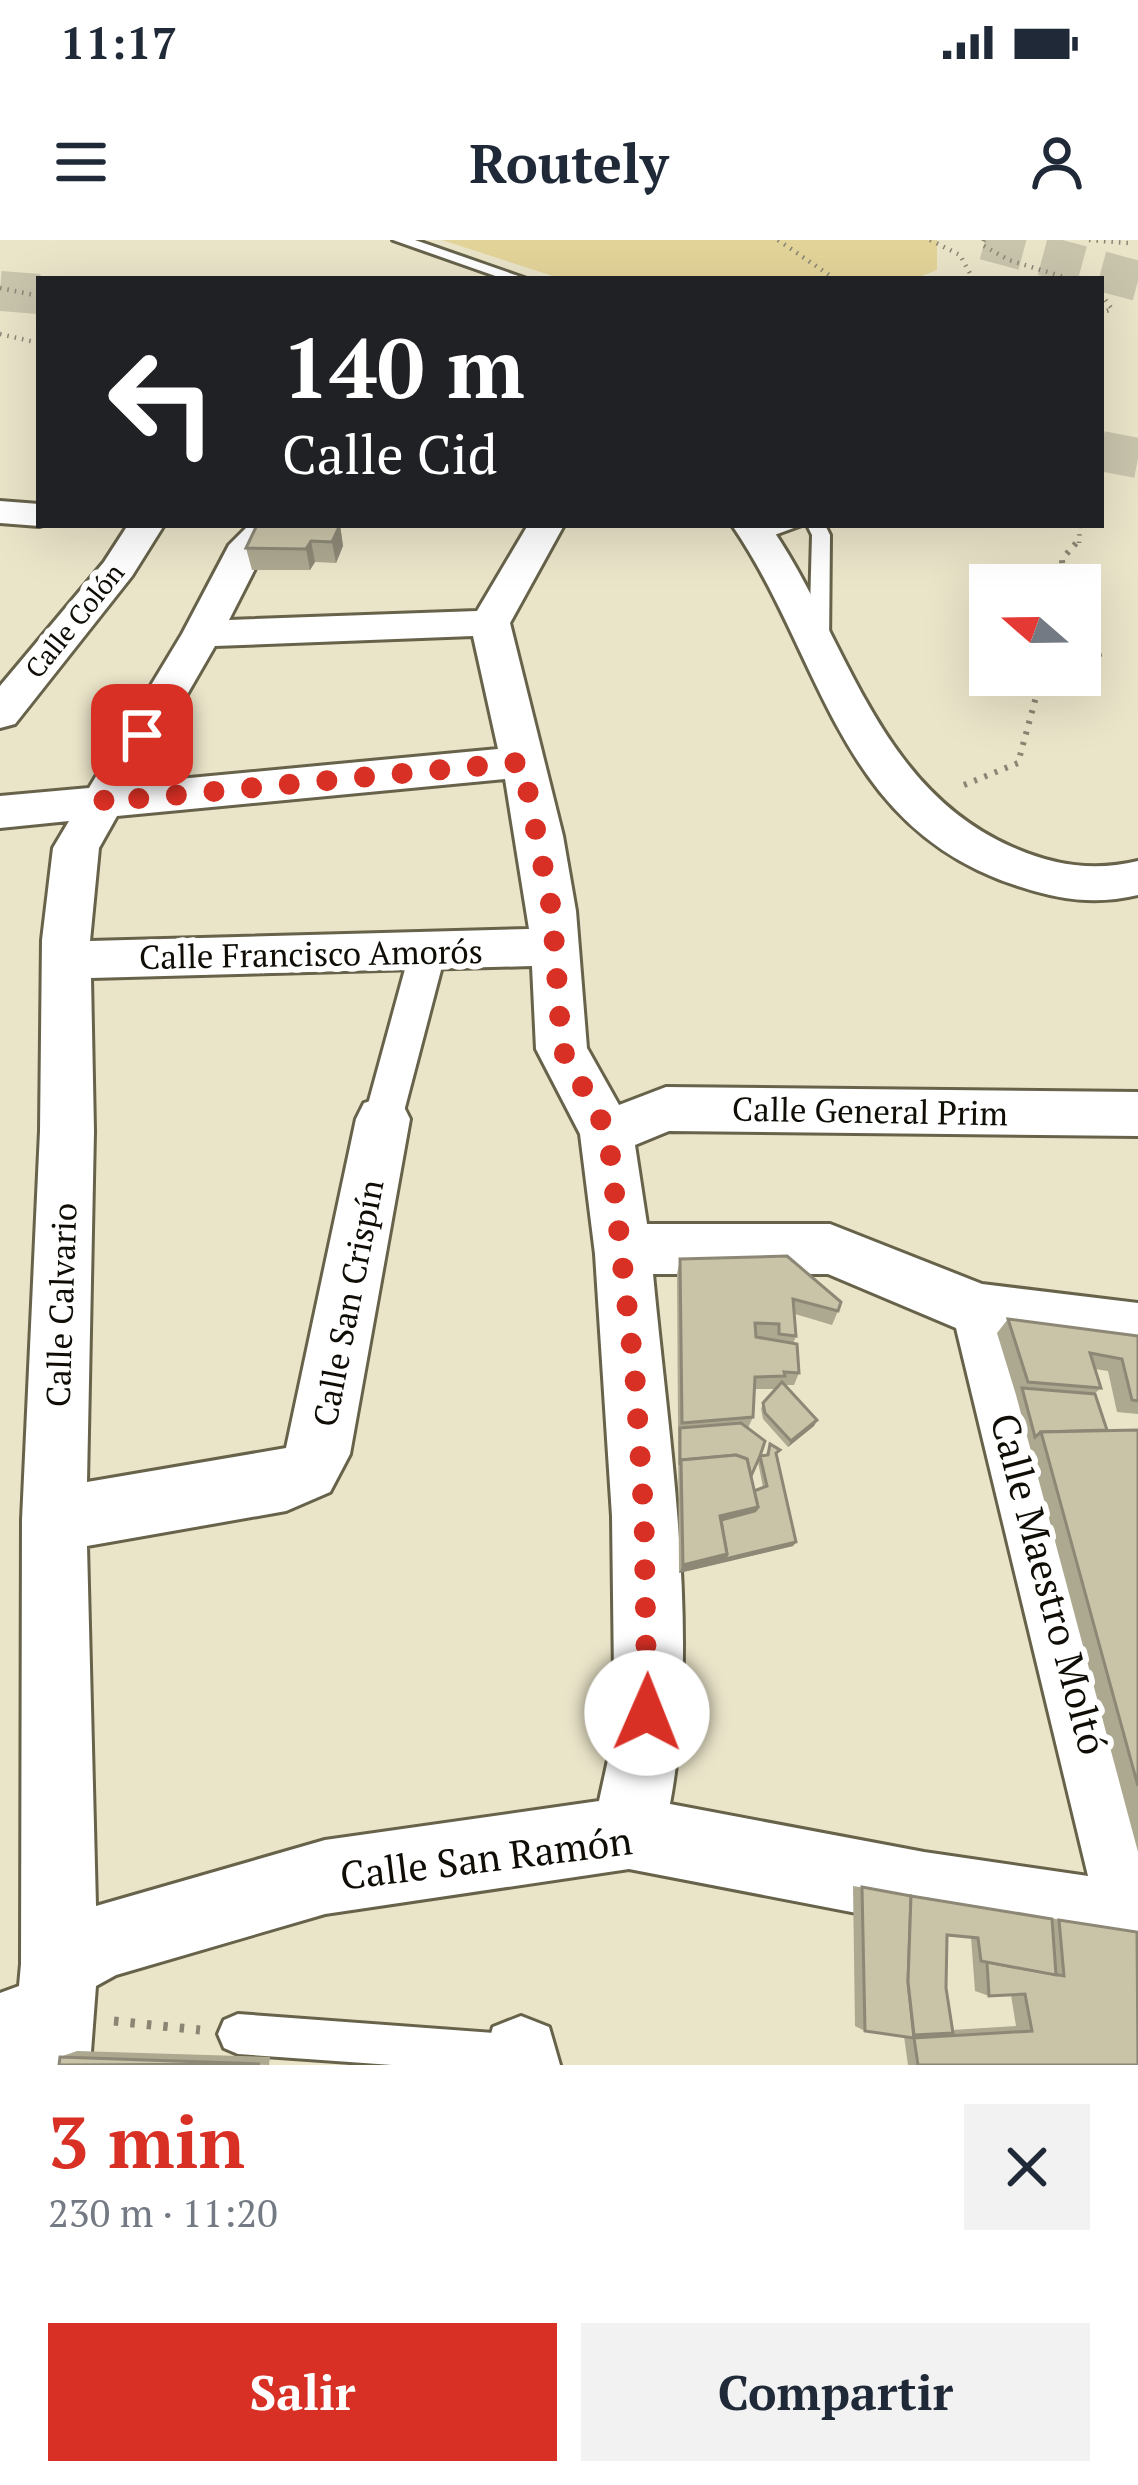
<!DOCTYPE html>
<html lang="es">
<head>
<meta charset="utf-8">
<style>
  :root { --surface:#fff; --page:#f2f2f3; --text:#1f2937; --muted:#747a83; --accent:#d93025 }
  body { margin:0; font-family:"PT Serif",serif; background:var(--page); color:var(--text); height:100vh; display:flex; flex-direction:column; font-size:45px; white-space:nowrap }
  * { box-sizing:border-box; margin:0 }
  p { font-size:39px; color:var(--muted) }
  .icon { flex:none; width:66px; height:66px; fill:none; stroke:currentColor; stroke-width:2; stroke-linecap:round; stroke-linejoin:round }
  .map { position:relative; height:1825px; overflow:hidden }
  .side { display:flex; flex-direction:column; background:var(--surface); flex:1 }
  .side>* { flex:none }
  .top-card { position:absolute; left:36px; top:36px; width:1068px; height:252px; border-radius:0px; box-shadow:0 12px 48px #0002; background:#202124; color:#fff; overflow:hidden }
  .needle { width:78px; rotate:290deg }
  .controls { position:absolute; left:969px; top:324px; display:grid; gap:24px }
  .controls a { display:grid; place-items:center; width:132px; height:132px; border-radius:0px; background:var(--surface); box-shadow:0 12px 48px #0002; font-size:60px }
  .pin { position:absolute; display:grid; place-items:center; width:102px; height:102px; color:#fff; margin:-51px; border-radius:24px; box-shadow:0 6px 18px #0006 }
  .me { position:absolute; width:132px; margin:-66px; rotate:1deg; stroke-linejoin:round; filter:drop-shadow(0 0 9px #0008) }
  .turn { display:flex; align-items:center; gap:42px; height:252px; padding:0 48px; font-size:54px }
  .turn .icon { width:156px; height:156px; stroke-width:2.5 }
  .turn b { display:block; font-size:84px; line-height:102px }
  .round { display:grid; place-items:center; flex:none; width:126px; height:126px; border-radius:0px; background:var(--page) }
  .headline { display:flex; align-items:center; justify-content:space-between; height:204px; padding:0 48px }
  h1 { font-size:72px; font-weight:700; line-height:90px; color:var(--accent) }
  .cta { display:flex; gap:24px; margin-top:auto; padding:24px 48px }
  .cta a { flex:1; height:138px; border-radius:0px; background:var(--accent); color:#fff; font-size:48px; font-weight:700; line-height:138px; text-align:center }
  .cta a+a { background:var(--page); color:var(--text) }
  .status { display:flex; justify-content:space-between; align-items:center; height:84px; padding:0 60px; background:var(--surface); direction:ltr }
  .status svg { height:33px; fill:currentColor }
  header { display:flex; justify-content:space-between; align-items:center; height:156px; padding:0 48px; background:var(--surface); font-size:54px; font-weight:700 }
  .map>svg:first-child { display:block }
</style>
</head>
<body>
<div class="status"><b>11:17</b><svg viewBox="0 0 49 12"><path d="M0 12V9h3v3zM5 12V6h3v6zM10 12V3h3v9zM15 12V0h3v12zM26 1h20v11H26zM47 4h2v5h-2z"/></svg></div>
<header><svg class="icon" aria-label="menu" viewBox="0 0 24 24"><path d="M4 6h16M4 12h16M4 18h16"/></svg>Routely<svg class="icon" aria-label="person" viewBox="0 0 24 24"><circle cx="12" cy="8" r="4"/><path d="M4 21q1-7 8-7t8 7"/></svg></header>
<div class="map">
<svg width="1138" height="1825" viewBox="0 0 1138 1825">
  <rect width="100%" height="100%" fill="#eae4c9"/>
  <!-- green -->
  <polygon fill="#e3d499" points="442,0 937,0 937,30 914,39 562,39"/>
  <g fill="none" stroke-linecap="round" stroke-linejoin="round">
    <!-- motorway-tunnel -->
    <g stroke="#c9c4ac" stroke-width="40" stroke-dasharray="40 20" stroke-linecap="butt">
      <polyline points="985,0 1138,41"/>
      <polyline points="0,51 39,54"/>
      <polyline points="1101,211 1138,218"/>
    </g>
    <!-- service casing -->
    <g stroke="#67624a" stroke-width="6">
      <g id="service">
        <polygon points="393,0 415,0 527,39 504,39"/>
        <polygon points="773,285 802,285 758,301 749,295"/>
        <polygon points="807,285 825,285 830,295 829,406 819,412 809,406 812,295"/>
        <polygon points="238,1774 521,1795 535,1801 541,1815 537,1825 392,1825 238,1814 224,1808 218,1794 224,1780"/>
      </g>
    </g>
    <!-- pedestrian casing -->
    <g stroke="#67624a" stroke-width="6">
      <polygon id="pedestrian" points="428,698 440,701 446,711 402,879 397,890 383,895 369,890 364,879 410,711 416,701"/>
    </g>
    <!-- minor casing -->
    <g stroke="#67624a" stroke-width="6">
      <g id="minor">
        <polygon points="0,261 39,264 39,285 43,285 39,286 0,283"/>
        <polygon points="128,285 164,285 132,336 15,484 0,488 0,446 104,322"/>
        <path d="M249,285H290L264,311L229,380L477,371L528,285H564L510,383L563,596L576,671L587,808L619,865L666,847L1138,852V896L669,891L635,905L647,984H830L982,1044L1138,1063V1119L1019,1103L1138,1547V1725L1115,1715L924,1686L629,1629L325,1674L116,1735L96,1746L90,1825H0V1753L19,1746L21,1724L22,1280L40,891L42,700L53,608L69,581L0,588V556L89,548L182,394L229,305ZM473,396L498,509L136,543L215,406ZM505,539L529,689L90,701L99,608L117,576ZM532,726L536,809L580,894L595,1014L612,1276L614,1436L610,1511L599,1561L325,1600L96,1666L87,1306L286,1271L330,1252L350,1214L410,879L402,863L383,857L364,863L356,879L286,1208L87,1242L94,891L91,738ZM653,1034H828L956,1088L1088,1636L924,1612L670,1564C701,1395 669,1205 653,1034Z"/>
        <path d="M732,285L771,287C847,398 876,547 1012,607C1053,625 1093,632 1138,621V655C1097,665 1060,660 1021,647C837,590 824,419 732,285Z"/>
        <polygon points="521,1776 549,1787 560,1825 482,1825 493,1787"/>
      </g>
    </g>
    <!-- path-far2 -->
    <g stroke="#8b8674" stroke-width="4.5" stroke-dasharray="1.5 6" stroke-linecap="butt">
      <polyline points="778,0 835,39"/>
      <polyline points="930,0 960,15 973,39"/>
      <polyline points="984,0 982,5 1009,20 1070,39"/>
      <polyline points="1089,0 1128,3 1123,0"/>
      <polyline points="0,48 39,56"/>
      <polyline points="1101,54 1112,69 1101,73"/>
      <polyline points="0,94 39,103"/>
      <polyline points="1079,303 1080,285"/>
    </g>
    <!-- path-far1 -->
    <g stroke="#8b8674" stroke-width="6" stroke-dasharray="3 8" stroke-linecap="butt">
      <polyline points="1063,345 1062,319 1079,300"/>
      <polyline points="1080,385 1099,415 1080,424"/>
      <polyline points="964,545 1018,523 1036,457 1062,435"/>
    </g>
    <!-- path -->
    <polyline stroke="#8b8674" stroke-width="9" stroke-dasharray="4.5 12" stroke-linecap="butt" points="114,1781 200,1790"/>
    <!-- service -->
    <use href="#service" fill="#fff" fill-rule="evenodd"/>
    <!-- pedestrian -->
    <use href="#pedestrian" fill="#fff" fill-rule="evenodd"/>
    <!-- minor -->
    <use href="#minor" fill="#fff" fill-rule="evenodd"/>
  </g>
  <!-- wall -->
  <g fill="#ada890" fill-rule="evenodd">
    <polygon points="340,285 343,306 336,323 315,322 310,330 252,330 246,308"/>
    <path d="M680,1019L838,1071L832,1085L795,1074L796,1096L793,1104L799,1133L794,1145H785L817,1180L814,1186L788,1207L763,1179L761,1169L763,1163L776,1149H754L753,1177L748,1188L760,1216L766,1215L770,1204L777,1216L796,1302L793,1306L679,1333L677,1034ZM758,1222L763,1247L754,1251L751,1236Z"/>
    <polygon points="1008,1079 1138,1096 1138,1174 1117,1172 1108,1131 1095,1129 1101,1148 1094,1154 1107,1190 1138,1190 1138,1612 1016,1155 997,1093"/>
    <path d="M853,1646L1137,1692L1138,1825H908L904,1796L865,1791L855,1786ZM947,1695L971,1697L975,1751L989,1756L1011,1755L1016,1786L952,1790L946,1748Z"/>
    <polygon points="77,1811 270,1817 269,1825 60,1817"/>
  </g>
  <!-- shaded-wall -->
  <g fill="#8d8876">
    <polygon points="340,285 343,306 336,323 332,302"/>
    <polygon points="311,301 315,322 310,330 306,309"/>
    <polygon points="817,1180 814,1186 788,1207 791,1201"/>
    <polygon points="758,1267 753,1276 719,1285 720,1276"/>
    <polygon points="796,1302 793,1306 722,1323 725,1319"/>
    <polygon points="727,1314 722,1323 679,1333 683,1325"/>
  </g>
  <!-- building -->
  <g fill="#c9c3a8" stroke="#8d8876" stroke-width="3">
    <polygon points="257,285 340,285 332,302 311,301 306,309 246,308"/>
    <polygon points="787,1016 841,1062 838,1071 793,1059 796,1096 779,1094 779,1084 755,1083 756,1097 797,1104 799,1133 784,1132 785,1136 755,1137 753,1177 682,1183 680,1019"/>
    <polygon points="1008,1079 1138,1096 1138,1161 1132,1160 1122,1119 1090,1113 1101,1148 1028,1142"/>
    <polygon points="782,1142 817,1180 791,1201 765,1173 763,1163"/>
    <polygon points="1022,1148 1095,1154 1107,1190 1041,1192 1035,1197"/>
    <polygon points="741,1183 765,1201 760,1216 768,1215 770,1204 780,1210 776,1213 796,1302 725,1319 727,1314 721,1280 755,1271 758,1267 754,1251 767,1246 760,1216 751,1236 747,1219 736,1215 681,1220 680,1225 680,1188"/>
    <polygon points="1138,1190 1138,1546 1041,1192"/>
    <polygon points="736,1215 747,1219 758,1267 720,1276 727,1314 683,1325 681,1220"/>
    <polygon points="862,1647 911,1656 908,1742 914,1798 1032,1791 1025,1754 989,1756 987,1722 1064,1736 1059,1680 1137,1692 1138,1825 918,1825 914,1798 865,1791"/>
    <polygon points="911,1656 1052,1679 1056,1735 981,1721 978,1698 947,1695 946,1748 953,1793 914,1795 908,1742"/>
    <polygon points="60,1817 260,1824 59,1825"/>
  </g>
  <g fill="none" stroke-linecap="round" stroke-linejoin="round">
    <!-- route -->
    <polyline stroke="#d93025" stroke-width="21" stroke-dasharray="0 37.8" points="142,495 103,562 522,522 552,671 562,809 608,893 635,1138 644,1276 647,1473"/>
  </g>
  <g text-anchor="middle" stroke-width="12" stroke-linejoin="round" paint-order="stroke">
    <!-- far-street labels -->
    <g font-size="27" fill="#0f0d05" stroke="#fff">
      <text transform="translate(75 381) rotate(-51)" y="9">Calle Colón</text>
    </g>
    <!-- street labels -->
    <g font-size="33" fill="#0f0d05" stroke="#fff">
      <text transform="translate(311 714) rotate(-1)" y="12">Calle Francisco Amorós</text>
      <text transform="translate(870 871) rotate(1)" y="12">Calle General Prim</text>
      <text transform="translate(348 1063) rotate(-79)" y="12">Calle San Crispín</text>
      <text transform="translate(61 1065) rotate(-88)" y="12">Calle Calvario</text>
    </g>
    <!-- near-street labels -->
    <g font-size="39" fill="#0f0d05" stroke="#fff">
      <text transform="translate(1049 1344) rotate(75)" y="14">Calle Maestro Moltó</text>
      <text transform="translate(486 1618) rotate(-7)" y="14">Calle San Ramón</text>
    </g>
  </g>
</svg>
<div class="controls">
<a><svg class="needle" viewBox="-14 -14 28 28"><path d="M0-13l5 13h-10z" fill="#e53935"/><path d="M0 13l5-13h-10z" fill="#747a83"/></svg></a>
</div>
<div class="pin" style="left:142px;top:495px;background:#d93025"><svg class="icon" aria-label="arrive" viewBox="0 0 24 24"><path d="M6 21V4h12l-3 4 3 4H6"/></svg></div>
<svg class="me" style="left:647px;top:1473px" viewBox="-20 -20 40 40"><circle r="19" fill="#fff"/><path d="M0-13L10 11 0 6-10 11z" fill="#d93025"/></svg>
<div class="top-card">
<div class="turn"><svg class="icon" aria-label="left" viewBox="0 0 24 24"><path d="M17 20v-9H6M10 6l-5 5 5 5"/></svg><div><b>140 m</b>Calle Cid</div></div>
</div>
</div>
<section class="side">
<div class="headline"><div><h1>3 min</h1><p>230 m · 11:20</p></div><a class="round"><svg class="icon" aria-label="close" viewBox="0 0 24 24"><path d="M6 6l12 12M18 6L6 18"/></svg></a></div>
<div class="cta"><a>Salir</a><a>Compartir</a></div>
</section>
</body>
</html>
